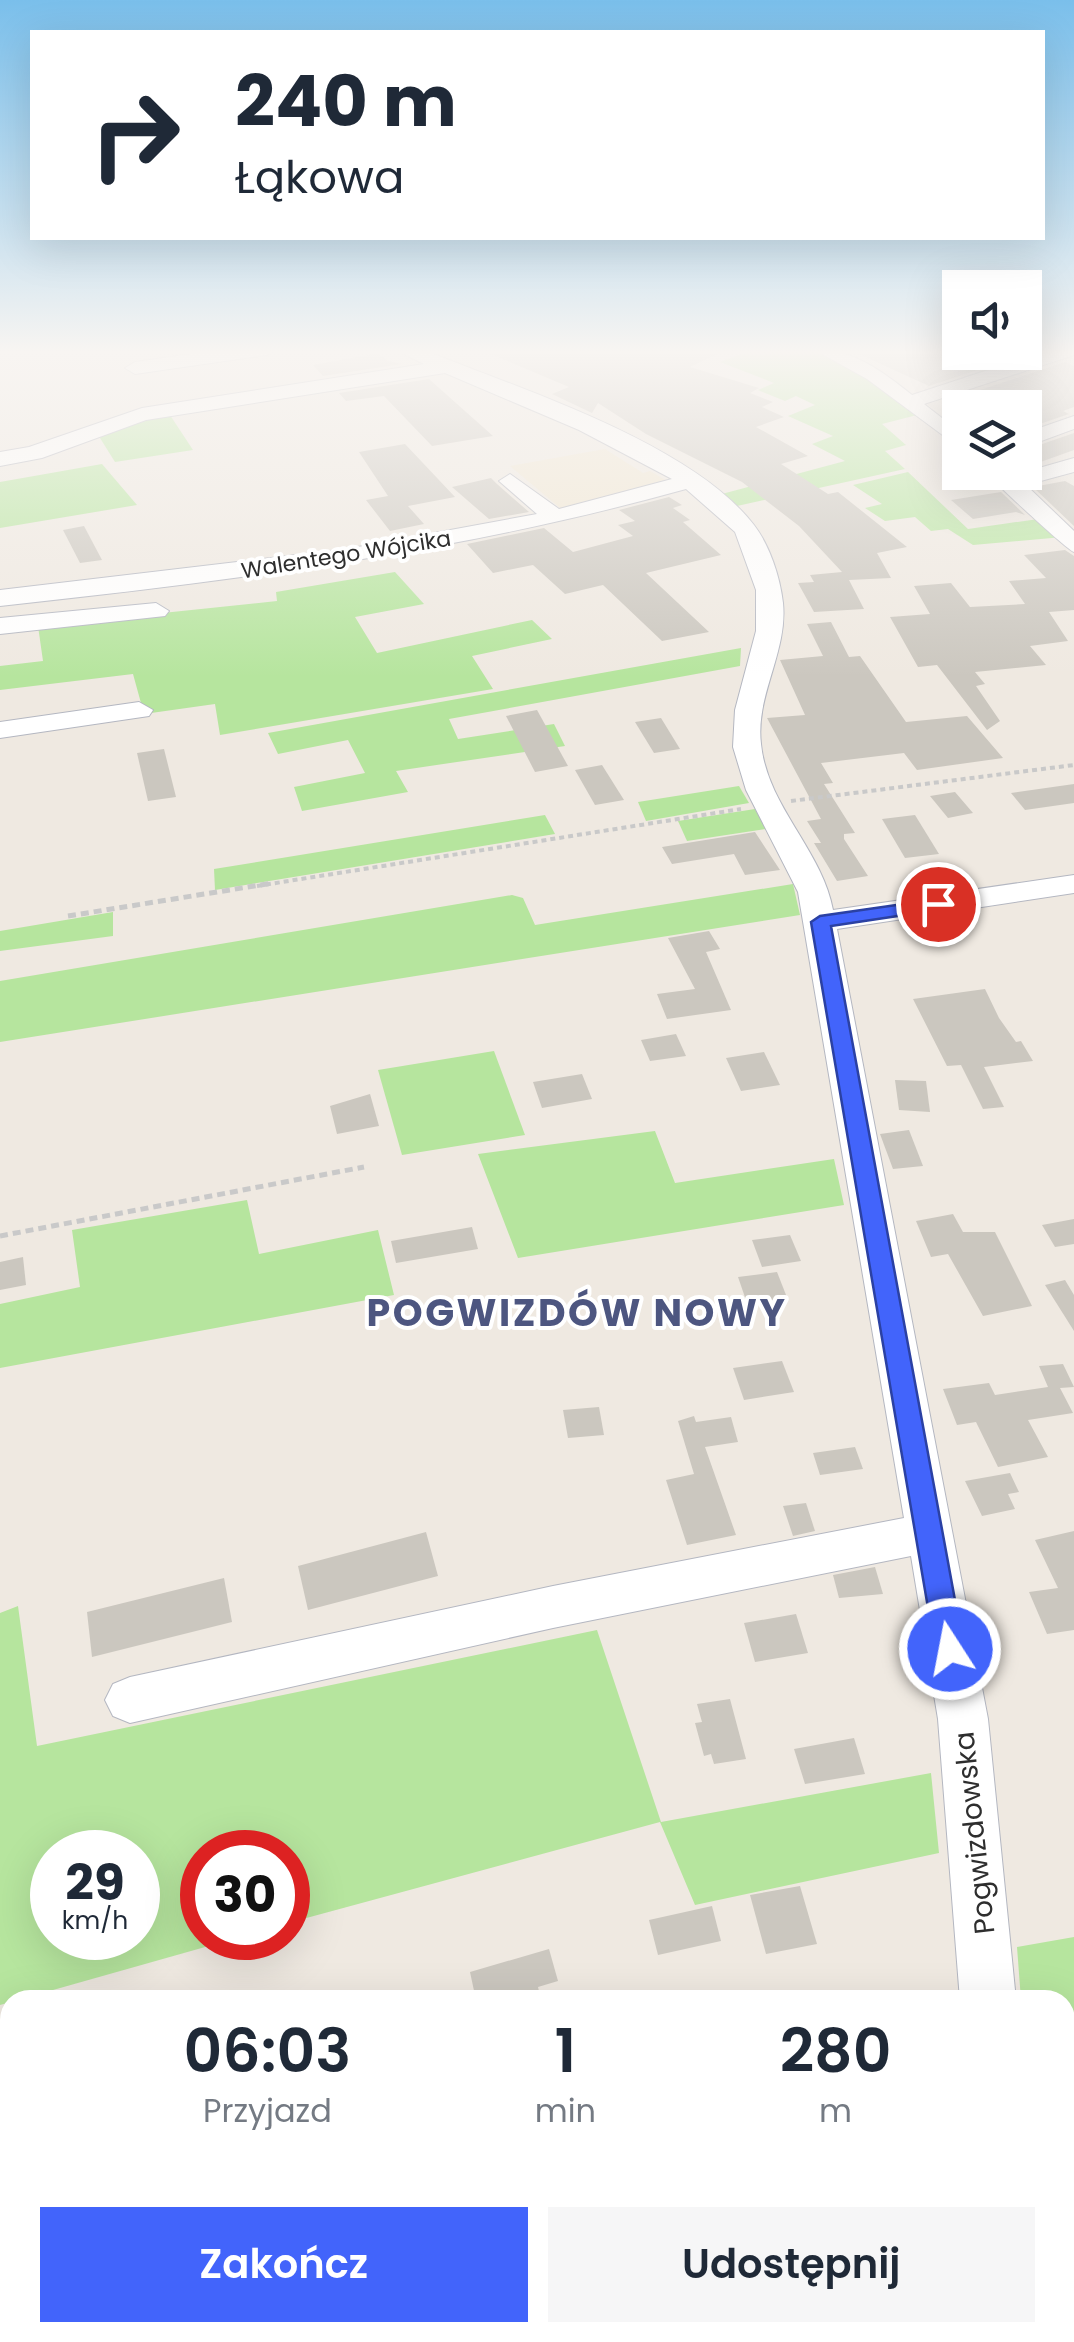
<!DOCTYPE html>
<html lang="pl">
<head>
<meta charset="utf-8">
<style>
  :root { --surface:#fff; --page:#f6f6f7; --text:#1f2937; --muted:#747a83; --accent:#4264fb }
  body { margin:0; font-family:Poppins,sans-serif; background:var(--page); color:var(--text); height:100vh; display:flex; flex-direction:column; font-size:38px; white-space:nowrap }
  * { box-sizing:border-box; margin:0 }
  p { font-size:32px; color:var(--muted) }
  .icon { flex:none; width:55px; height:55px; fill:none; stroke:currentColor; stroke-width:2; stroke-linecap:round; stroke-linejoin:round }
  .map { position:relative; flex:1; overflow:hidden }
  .sheet { position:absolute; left:0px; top:1990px; width:1075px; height:352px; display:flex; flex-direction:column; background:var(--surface); border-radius:30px 30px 0 0; box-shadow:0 10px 40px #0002 }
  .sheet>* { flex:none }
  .top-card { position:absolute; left:30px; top:30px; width:1015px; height:210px; border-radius:0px; box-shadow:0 10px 40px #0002; background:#fff; color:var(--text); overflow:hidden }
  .tools { position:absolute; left:942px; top:270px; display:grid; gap:20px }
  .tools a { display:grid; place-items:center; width:100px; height:100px; border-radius:0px; background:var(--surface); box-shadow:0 10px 40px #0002; font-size:50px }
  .speed { position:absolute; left:30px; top:1830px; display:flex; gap:20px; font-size:50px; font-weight:700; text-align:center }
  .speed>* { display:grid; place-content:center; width:130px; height:130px; border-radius:50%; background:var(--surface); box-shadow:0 10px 40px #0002; line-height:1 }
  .speed small { font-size:25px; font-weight:400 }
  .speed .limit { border:15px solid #d22; background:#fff; color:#111 }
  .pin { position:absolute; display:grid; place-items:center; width:85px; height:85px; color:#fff; margin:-42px; border:5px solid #fff; border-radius:50%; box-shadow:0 2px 10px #0007 }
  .me { position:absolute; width:110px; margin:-55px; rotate:349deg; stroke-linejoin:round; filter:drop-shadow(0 0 8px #0008) }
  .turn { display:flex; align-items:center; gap:35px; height:210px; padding:0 40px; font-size:45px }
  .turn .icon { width:130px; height:130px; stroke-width:2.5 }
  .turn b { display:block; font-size:70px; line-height:85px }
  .eta { display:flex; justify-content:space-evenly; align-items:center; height:170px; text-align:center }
  .eta b { font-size:60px; font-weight:600; line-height:70px }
  .action { display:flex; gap:20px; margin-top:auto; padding:20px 40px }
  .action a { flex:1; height:115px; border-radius:0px; background:var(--accent); color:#fff; font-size:40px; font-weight:600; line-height:115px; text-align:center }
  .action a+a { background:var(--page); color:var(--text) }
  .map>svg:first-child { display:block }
</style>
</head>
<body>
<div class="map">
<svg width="1074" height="2342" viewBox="0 0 1074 2342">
  <rect width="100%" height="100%" fill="#efe9e1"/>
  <!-- education -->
  <polygon fill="#f0e6d1" points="605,449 643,473 650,471 672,484 565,512 510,466"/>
  <!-- green -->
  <g fill="#b6e59e" fill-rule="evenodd">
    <polygon points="755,349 816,349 849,363 921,414 882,424 906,445 885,451 905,469 737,506 718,495 845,461 812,444 833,436 788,416 815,405 796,396 785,401 758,390 774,383 720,362"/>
    <polygon points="168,412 193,450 115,462 95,430"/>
    <polygon points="102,464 137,505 0,528 0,482"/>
    <polygon points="908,472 968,529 1045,518 1063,537 973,545 948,529 931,531 915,517 885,521 865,508 882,504 853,485"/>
    <polygon points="395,572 424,604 355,617 377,653 532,620 552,639 472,656 493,689 220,735 215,704 144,714 133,674 0,690 0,666 43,661 38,626 277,601 276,592"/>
    <polygon points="741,648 740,666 449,719 458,739 554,724 565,746 396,771 408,792 302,811 294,787 365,773 348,740 278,754 268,733"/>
    <polygon points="739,786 749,803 646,821 638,802"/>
    <polygon points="755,809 766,829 687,841 678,821"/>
    <polygon points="545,815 555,834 215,890 214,869"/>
    <polygon points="793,884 800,915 0,1042 0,981 512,895 523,898 535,925"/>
    <polygon points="113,912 113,936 0,951 0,931"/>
    <polygon points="494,1051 525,1135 402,1155 378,1070"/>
    <polygon points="655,1131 675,1183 834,1159 844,1205 518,1258 478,1154"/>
    <polygon points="247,1200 259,1254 378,1230 394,1295 0,1368 0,1304 80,1287 72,1230"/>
    <path d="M18,1606L37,1746L597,1630L661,1822L931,1773L939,1853L695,1905L660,1822L288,1923V1852H202V1938H237L0,2005V1613ZM138,1852V1938H52V1852Z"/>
    <polygon points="1074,1937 1074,2034 1065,2036 1065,2000 1021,2000 1017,1947"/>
    <polygon points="215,2333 215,2332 894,2333 879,2342 185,2342"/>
  </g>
  <!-- building -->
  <g fill="#cbc7bf">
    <polygon points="479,349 727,349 690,367 759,388 750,393 773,402 762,407 784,417 756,427 808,456 781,464 828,494 838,492 907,547 877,553 891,578 849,580 864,609 814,612 798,583 814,582 810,575 842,572 799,526 742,482 646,434 598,403 592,413 552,394 569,387"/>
    <polygon points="848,349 918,352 1034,351 929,386"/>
    <polygon points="378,353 388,361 402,364 323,376 313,365"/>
    <polygon points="1065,362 1074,366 1074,407 1063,411 1069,414 1025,429 1025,402 1001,392 968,403 956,398"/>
    <polygon points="429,379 493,436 432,446 384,396 346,401 339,393"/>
    <polygon points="1074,433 1074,450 1035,464 1025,459 1025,450"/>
    <polygon points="405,444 455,497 408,506 424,524 390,531 366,500 388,496 359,452"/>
    <polygon points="491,478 497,484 529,512 489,519 452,487"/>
    <polygon points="1065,481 1074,486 1074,526 1033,487"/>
    <polygon points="1001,492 1025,515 1016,512 973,519 951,500"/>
    <polygon points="669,497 682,505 673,508 690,520 683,522 721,555 646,573 709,632 662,641 603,585 565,594 533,565 493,573 467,544 544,528 573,552 633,536 618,525 635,521 619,510"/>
    <polygon points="84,526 102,560 80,563 63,530"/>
    <polygon points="1065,550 1074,556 1074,610 1049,612 1068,641 1030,646 1046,665 975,672 985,684 976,686 1000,721 987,730 937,665 918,667 890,617 930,614 914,586 951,583 970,607 1025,604 1009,581 1046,578 1024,555"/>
    <polygon points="831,622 849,657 860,656 906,722 967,716 1003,758 917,770 904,753 821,763 833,783 824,784 855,833 844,834 844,839 868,876 837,881 814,843 821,843 807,821 821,819 767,718 805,715 780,660 823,656 807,624"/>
    <polygon points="537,710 568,766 535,772 506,716"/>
    <polygon points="661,718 680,749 654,753 635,722"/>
    <polygon points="164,749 176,797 148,801 137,753"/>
    <polygon points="602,765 624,800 595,805 575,770"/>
    <polygon points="1074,784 1074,803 1025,810 1011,793"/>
    <polygon points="955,792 973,813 948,818 930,796"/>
    <polygon points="915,815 939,854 905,858 882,819"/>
    <polygon points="755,832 780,870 745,875 734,854 672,864 662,847"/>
    <polygon points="709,931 720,949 706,952 731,1010 667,1019 657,994 695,989 668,938"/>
    <polygon points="985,989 999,1018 1016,1042 1021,1041 1033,1061 984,1067 1004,1107 983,1109 961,1065 947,1066 913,999"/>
    <polygon points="676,1034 686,1056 650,1061 641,1040"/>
    <polygon points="764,1052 780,1085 741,1091 726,1058"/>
    <polygon points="582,1074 592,1099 542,1108 533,1082"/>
    <polygon points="895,1080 926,1081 930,1112 899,1110"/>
    <polygon points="370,1094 379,1126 337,1134 330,1106"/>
    <polygon points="909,1130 923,1166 893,1169 880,1134"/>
    <polygon points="953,1214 963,1232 995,1232 1032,1306 983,1316 948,1254 931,1257 916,1221"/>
    <polygon points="1074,1219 1074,1244 1055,1247 1042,1225"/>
    <polygon points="472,1227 478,1249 396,1263 391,1241"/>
    <polygon points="790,1235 801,1261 762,1267 752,1240"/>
    <polygon points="23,1257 26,1285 0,1290 0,1262"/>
    <polygon points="777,1272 788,1300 748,1306 738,1277"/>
    <polygon points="1065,1280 1074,1295 1074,1331 1045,1285"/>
    <polygon points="782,1361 794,1392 744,1400 733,1368"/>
    <polygon points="1063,1364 1074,1387 1060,1388 1073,1413 1028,1420 1048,1457 998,1467 976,1422 957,1425 943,1389 989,1383 995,1395 1048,1387 1039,1366"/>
    <polygon points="599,1407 604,1435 568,1438 563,1410"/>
    <polygon points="694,1416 696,1422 731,1417 738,1442 705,1447 736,1535 687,1545 666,1480 694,1474 678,1421"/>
    <polygon points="855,1447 863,1469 820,1475 813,1453"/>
    <polygon points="1010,1473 1019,1492 1008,1494 1015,1509 982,1516 965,1481"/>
    <polygon points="806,1503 815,1531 793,1536 783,1506"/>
    <polygon points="1074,1531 1074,1630 1047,1634 1029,1592 1058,1588 1035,1540"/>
    <polygon points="426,1532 438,1576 308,1610 298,1566"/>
    <polygon points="875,1567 883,1594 839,1598 833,1575"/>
    <polygon points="224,1578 232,1622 92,1657 87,1612"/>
    <polygon points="796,1614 808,1653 755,1662 744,1623"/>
    <polygon points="730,1699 746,1759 714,1764 711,1754 704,1756 695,1723 702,1722 697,1704"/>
    <polygon points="854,1738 865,1774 805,1784 794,1749"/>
    <polygon points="800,1886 817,1944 766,1954 750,1895"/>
    <polygon points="712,1906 721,1941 658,1955 649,1920"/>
    <polygon points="549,1949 558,1981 538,1987 541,2000 476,2000 470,1972"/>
  </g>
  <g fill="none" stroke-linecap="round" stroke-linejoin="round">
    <!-- minor casing -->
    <g stroke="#b4b7c1" stroke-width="2">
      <g id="minor">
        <polygon points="226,349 277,349 267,355 135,374 125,368 135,362"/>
        <path d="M394,349H421C517,388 690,442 754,525C770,546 780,577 783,603C788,652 755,696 761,744C767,806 822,850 833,910L1074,875V893L837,929L988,1719L1016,2000H960L938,1719L911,1556L553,1628L130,1723L113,1716L105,1700L113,1684L130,1677L553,1586L904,1518L798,892L746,790L733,747L735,710L756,631V590L735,532L686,489C461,552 232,581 0,606V590L347,549L537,514L499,481L510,474L559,509L672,479L579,430L445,373L146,420L42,458L0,466V452L29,447L142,408L424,364Z"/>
        <path d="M813,349C853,349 882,371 912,395L1052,349H1074V355L924,404L960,432V448L867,379Z"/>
        <polygon points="1074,416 1074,429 1025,447 1025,433"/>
        <path d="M1074,458V472L1026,485L1074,531V552C1067,550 995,483 986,472H1025Z"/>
        <polygon points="156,603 169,611 165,616 0,634 0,618"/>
        <polygon points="139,702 153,710 149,716 0,738 0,722"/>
        <polygon points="1074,2282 1074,2342 1043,2337 1041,2332 1065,2332 1065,2284"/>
        <polygon points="917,2332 1011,2332 1007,2342 913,2342"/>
      </g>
    </g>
    <!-- path-far1 -->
    <g stroke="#c9c9c9" stroke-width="4" stroke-dasharray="5 4" stroke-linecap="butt">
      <polyline points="791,801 1074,765"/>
      <polyline points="257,886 741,809"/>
    </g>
    <!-- path -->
    <g stroke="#c9c9c9" stroke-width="5" stroke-dasharray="8 5" stroke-linecap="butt">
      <polyline points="68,916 273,883"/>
      <polyline points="0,1236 364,1167"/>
    </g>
    <!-- minor -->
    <use href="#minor" fill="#fff" fill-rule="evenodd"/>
  </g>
  <!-- sky -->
  <linearGradient id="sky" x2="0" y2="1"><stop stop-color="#7abfeb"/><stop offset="0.52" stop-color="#f8f5f2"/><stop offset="1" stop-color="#f8f5f2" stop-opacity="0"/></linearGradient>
  <rect width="1074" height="677" fill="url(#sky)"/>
  <!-- route -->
  <polygon fill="#4264fb" stroke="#2b41a3" stroke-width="2.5" points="938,899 947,904 944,909 831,926 964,1649 960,1658 950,1662 939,1658 935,1649 811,922 820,916"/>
  <g text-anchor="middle" stroke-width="8" stroke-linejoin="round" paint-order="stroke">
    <!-- far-street labels -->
    <g font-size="22" fill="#2e2e2e" stroke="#fff">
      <text transform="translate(346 554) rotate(-9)" y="8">Walentego Wójcika</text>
    </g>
    <!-- street labels -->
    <g font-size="28" fill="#2e2e2e" stroke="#fff">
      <text transform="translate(974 1833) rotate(-96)" y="10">Pogwizdowska</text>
    </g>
    <!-- district labels -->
    <g font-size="38" font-weight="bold" letter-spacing="2.5" fill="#4d5680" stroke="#fff">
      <text x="577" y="1326">POGWIZDÓW NOWY</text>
    </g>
  </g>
</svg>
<div class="tools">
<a><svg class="icon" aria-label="sound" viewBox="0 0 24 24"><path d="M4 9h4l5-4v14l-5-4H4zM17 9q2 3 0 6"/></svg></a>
<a><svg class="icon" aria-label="layers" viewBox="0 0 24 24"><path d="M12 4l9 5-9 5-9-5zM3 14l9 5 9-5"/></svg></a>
</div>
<div class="speed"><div>29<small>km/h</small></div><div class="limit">30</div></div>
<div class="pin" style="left:938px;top:904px;background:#d93025"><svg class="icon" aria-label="arrive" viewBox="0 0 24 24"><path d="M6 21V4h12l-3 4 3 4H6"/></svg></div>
<svg class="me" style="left:950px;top:1649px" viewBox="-20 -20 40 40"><circle r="17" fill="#4264fb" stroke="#fff" stroke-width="3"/><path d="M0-11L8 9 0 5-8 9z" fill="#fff"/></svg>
<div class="top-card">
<div class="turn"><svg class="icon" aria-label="right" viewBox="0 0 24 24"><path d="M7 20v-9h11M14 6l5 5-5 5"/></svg><div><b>240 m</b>Łąkowa</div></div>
</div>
<section class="sheet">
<div class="eta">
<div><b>06:03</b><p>Przyjazd</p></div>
<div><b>1</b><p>min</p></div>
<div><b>280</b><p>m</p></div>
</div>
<div class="action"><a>Zakończ</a><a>Udostępnij</a></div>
</section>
</div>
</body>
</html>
